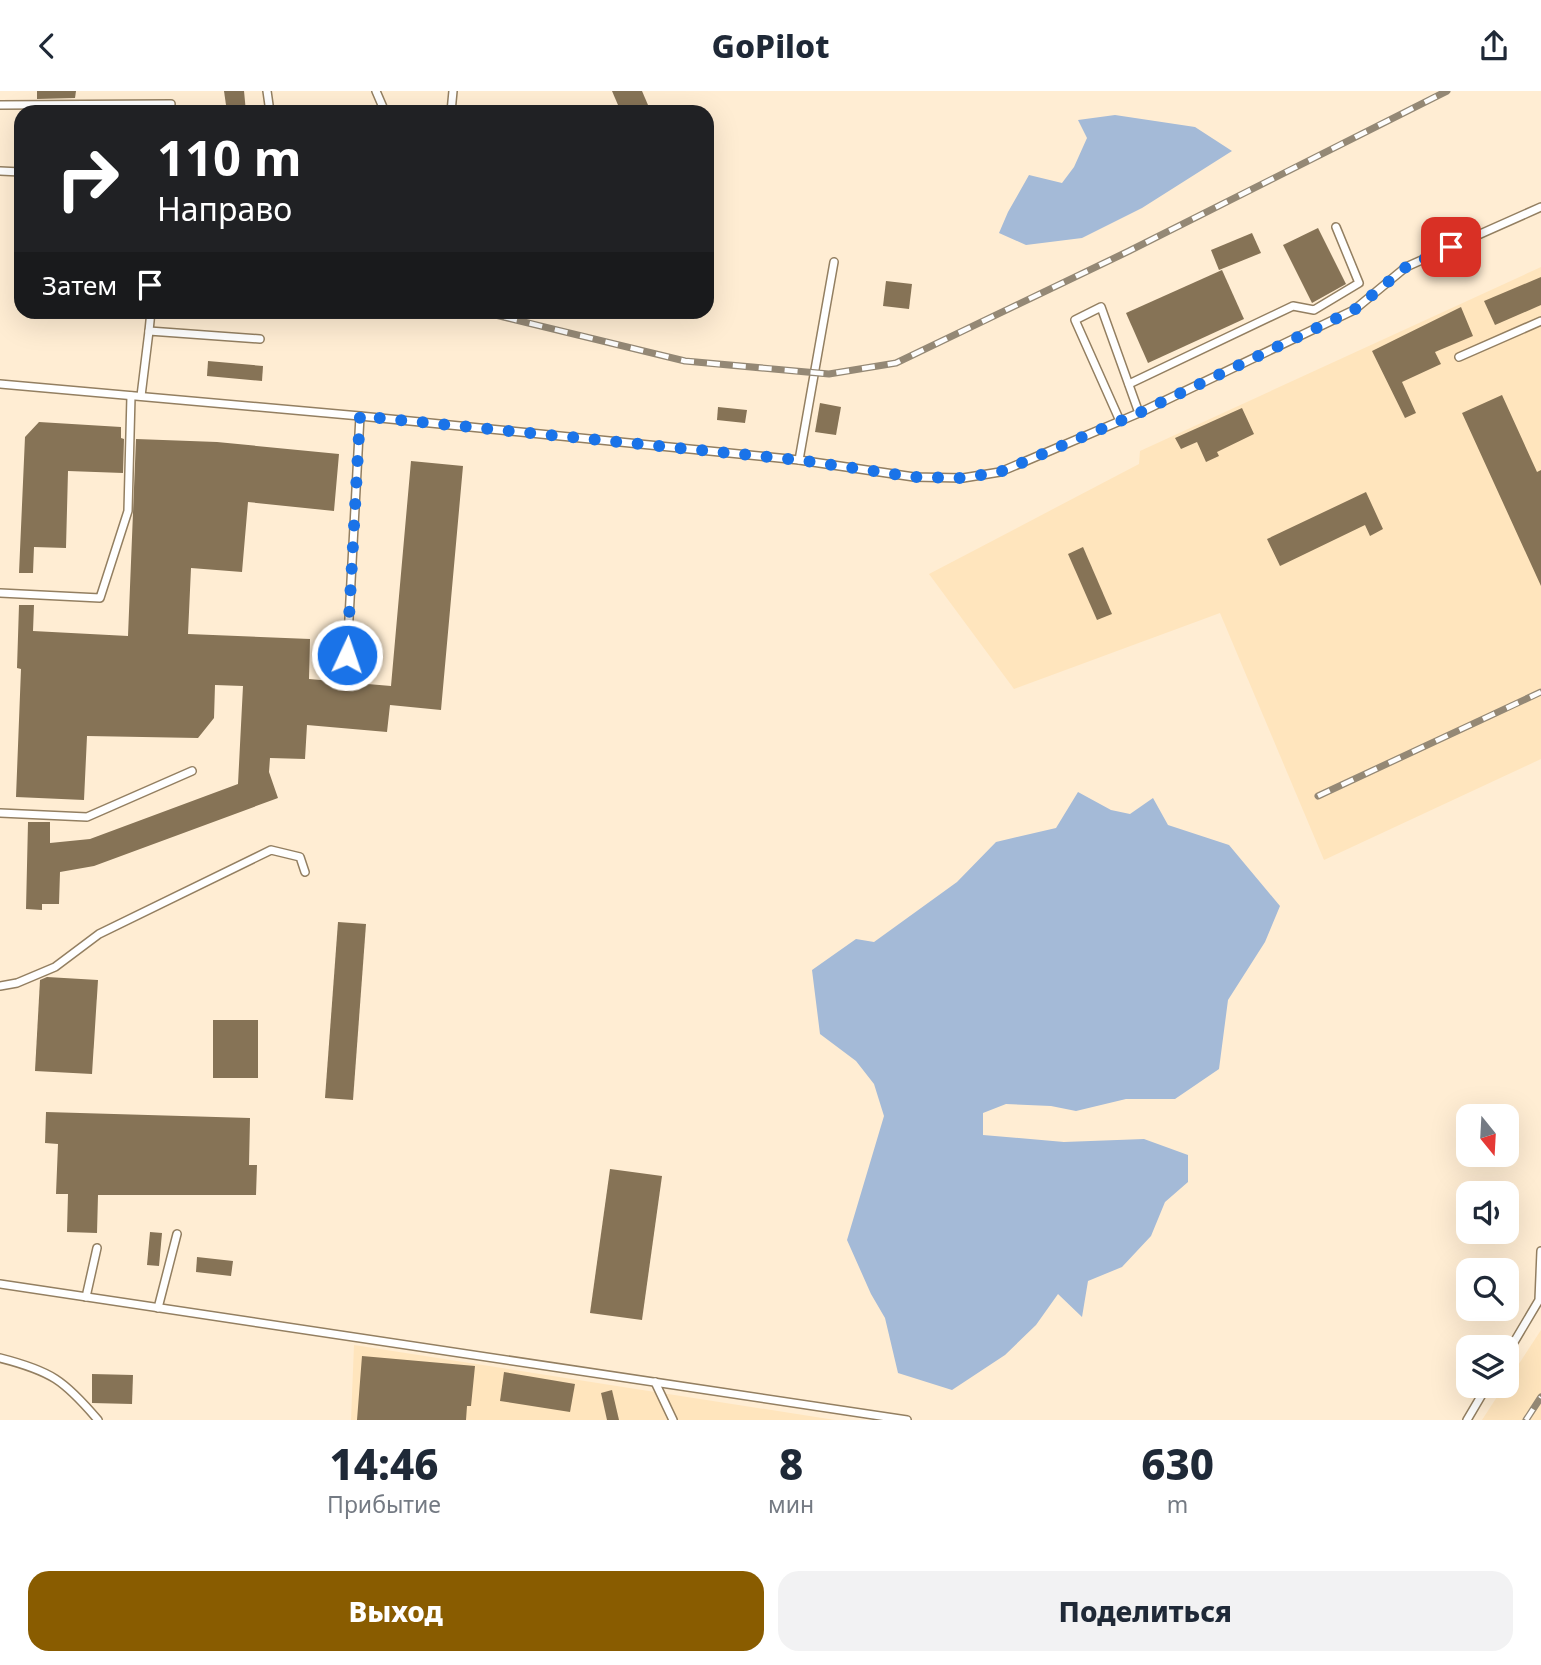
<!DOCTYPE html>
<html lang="ru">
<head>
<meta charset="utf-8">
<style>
  :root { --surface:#fff; --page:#f2f2f3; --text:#1f2937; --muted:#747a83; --accent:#895c00 }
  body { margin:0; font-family:"Noto Sans",sans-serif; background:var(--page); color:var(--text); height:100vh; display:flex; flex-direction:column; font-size:26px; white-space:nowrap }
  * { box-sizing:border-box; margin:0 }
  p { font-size:23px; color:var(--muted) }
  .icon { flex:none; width:38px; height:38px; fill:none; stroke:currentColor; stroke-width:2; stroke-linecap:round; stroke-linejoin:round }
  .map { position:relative; height:1329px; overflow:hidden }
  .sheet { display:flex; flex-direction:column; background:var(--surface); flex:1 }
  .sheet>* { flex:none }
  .top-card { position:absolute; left:14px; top:14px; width:700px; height:214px; border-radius:21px; box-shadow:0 7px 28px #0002; background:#202124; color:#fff; overflow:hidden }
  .needle { width:46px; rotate:162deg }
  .tools { position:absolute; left:1456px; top:1013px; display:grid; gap:14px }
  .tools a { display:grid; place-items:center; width:63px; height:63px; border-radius:14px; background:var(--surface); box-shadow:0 7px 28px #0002; font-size:35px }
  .pin { position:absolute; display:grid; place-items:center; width:60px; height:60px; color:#fff; margin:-30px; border-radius:14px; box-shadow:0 4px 10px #0006 }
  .me { position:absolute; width:77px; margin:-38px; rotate:3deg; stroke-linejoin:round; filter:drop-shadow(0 0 5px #0008) }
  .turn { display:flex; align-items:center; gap:24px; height:147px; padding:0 28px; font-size:32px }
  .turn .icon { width:91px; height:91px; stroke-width:2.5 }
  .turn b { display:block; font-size:49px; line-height:60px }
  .then { display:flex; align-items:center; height:66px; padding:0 28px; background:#0003; gap:14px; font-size:26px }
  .eta { display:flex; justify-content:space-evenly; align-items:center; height:119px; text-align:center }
  .eta b { font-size:42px; font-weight:800; line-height:49px }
  .cta { display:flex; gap:14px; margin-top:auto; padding:14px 28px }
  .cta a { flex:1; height:80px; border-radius:21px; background:var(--accent); color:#fff; font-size:28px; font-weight:800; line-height:80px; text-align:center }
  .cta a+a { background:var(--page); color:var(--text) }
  header { display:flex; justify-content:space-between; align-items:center; height:91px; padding:0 28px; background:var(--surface); font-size:32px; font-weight:800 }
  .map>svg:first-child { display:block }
</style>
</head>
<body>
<header><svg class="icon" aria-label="back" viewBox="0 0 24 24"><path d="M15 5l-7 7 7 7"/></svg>GoPilot<svg class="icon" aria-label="share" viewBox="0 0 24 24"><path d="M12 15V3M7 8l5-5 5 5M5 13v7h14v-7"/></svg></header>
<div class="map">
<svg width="1541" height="1329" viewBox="0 0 1541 1329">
  <rect width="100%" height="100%" fill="#ffedd3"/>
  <!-- built -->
  <g fill="#ffe5bd">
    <polygon points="1541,176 1541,668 1324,769 1220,522 1014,598 929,483 1139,373 1140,360"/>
    <polygon points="1541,1239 1541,1329 1482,1329 1504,1295 1507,1295 1507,1291"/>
    <polygon points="354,1254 835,1329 351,1329"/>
  </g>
  <!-- water -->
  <g fill="#a4bad7">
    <polygon points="1115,24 1195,36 1232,60 1142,117 1082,147 1026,154 999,142 1008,121 1029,84 1062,92 1074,76 1087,47 1078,29"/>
    <polygon points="1078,701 1111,719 1130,723 1153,707 1168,734 1229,754 1280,815 1265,851 1228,909 1219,978 1175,1008 1126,1008 1076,1020 1051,1015 1006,1013 983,1022 983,1044 1064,1051 1144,1048 1188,1064 1188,1091 1165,1111 1151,1145 1122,1176 1088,1190 1082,1226 1058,1203 1036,1234 1005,1264 952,1299 898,1282 885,1227 871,1203 847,1149 884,1025 874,993 856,970 820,943 812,879 856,848 874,851 957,791 996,751 1056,737"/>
  </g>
  <!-- building -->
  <g fill="#867356">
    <polygon points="37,0 76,0 75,7 37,8"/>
    <polygon points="224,0 244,0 246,21 227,21"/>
    <polygon points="612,0 642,0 651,21 621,21"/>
    <polygon points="1318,137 1346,193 1312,212 1283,154"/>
    <polygon points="1252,142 1261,162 1219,179 1211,159"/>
    <polygon points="1222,179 1244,228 1148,272 1126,222"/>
    <polygon points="1541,186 1541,214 1495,234 1484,210"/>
    <polygon points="886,190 912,193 909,218 883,215"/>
    <polygon points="1461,216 1473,245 1435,261 1441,273 1402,291 1416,322 1405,327 1372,260"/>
    <polygon points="208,270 263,275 262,290 207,285"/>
    <polygon points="1502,304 1537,381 1541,379 1541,495 1462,322"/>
    <polygon points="820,312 841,316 836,344 815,341"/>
    <polygon points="718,316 747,319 745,332 717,329"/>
    <polygon points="1242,317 1254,343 1217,361 1219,365 1206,371 1197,351 1181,358 1175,347"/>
    <polygon points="39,331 121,336 121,347 124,348 123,382 68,380 66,457 34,456 33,482 19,482 25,346"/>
    <polygon points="136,348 217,351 339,363 334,420 248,411 242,481 191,477 188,543 310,548 309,588 391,595 411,370 463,375 441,619 390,614 387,641 307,634 305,668 270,667 269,681 278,707 94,775 60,781 59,813 42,813 42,819 26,818 28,731 50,731 50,752 90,748 238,693 243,595 215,594 214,627 198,647 87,645 84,709 16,706 21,578 17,577 19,514 34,514 33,540 128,545"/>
    <polygon points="1366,401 1383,438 1370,445 1365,434 1280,475 1267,448"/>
    <polygon points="1083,456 1112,523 1097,529 1068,463"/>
    <polygon points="338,831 366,833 353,1009 325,1007"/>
    <polygon points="47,886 98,889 92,983 35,980 40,889"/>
    <rect x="213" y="929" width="45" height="58"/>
    <polygon points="46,1021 250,1027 249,1074 257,1074 256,1104 98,1104 97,1142 67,1141 68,1103 56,1103 58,1053 45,1052"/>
    <polygon points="610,1078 662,1085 642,1229 590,1222"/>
    <polygon points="150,1141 162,1142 159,1175 147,1174"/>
    <polygon points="197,1166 233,1170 231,1185 196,1181"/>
    <polygon points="362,1265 475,1275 471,1315 467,1315 466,1329 357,1329"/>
    <polygon points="504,1281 575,1293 570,1321 500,1310"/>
    <polygon points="92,1283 133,1284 132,1313 92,1312"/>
    <polygon points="612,1299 619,1329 607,1329 601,1302"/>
  </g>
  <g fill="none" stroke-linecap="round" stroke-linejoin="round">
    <!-- service casing -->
    <g stroke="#937f61" stroke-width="10">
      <g id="service">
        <polyline points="267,0 270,21"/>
        <polyline points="376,0 385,21"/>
        <polyline points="0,14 171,13"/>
        <polyline points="451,21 453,0"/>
        <polyline points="0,80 21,81"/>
        <polyline points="149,240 151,220"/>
        <polyline points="1459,266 1541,230"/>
        <polyline points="0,293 360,325 799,369 914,386 963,387 1000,381 1139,322 1354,219 1406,176 1541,116"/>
        <polyline points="1129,293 1293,215 1314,219 1359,192 1336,136"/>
        <polyline points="141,305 149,240 260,248"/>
        <polyline points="1120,330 1075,229 1101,216 1139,322"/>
        <polyline points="799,369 834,171"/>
        <polyline points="0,502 100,507 128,420 131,305"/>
        <polyline points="347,564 360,325"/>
        <polyline points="0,722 87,726 192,680"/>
        <polyline points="0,895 17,892 55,876 99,843 271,759 300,766 305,781"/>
        <polyline points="0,1193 907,1329"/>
        <polyline points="86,1206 97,1157"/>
        <polyline points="158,1217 177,1143"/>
        <polyline points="1507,1263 1539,1209 1541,1160"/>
        <path d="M0,1267C51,1280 64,1289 98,1329"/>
        <polyline points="655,1291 673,1329"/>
        <polyline points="1467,1329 1487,1295"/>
      </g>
    </g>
    <!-- service -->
    <use href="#service" stroke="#fff" stroke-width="7"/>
    <!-- rail casing -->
    <g stroke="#948875" stroke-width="7">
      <g id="rail">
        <polyline points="479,220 685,270 829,283 896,272 1129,160 1447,0"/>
        <polyline points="1318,705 1541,601"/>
        <polyline points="1526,1329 1541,1306"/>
      </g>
    </g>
    <!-- rail -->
    <use href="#rail" stroke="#fdfdfd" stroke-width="4.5" stroke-dasharray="13" stroke-linecap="butt"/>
  </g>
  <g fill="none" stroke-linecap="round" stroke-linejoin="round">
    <!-- route -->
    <polyline stroke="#1a73e8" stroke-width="12" stroke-dasharray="0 21.6" points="347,564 360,325 799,369 914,386 963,387 1000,381 1139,322 1354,219 1406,176 1451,156"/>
  </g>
</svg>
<div class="tools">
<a><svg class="needle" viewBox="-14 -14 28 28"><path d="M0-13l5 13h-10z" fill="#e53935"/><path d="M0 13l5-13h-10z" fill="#747a83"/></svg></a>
<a><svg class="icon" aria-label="sound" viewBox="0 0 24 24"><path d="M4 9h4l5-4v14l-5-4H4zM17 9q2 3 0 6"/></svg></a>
<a><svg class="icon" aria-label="search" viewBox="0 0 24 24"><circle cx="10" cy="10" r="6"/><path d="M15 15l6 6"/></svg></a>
<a><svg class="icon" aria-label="layers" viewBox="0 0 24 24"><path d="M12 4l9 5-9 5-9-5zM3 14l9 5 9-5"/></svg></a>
</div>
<div class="pin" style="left:1451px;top:156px;background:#d93025"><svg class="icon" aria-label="arrive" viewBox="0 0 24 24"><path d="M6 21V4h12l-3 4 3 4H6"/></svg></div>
<svg class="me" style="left:347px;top:564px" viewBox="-20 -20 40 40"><circle r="17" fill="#1a73e8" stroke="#fff" stroke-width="3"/><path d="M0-11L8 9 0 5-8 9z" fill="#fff"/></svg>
<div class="top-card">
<div class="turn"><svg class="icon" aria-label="right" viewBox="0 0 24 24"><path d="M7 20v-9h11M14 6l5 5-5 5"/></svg><div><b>110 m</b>Направо</div></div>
<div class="then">Затем<svg class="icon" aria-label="arrive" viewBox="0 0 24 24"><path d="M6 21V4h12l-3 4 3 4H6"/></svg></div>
</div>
</div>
<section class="sheet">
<div class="eta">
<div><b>14:46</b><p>Прибытие</p></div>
<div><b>8</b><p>мин</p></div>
<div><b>630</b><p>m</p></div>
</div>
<div class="cta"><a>Выход</a><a>Поделиться</a></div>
</section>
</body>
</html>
